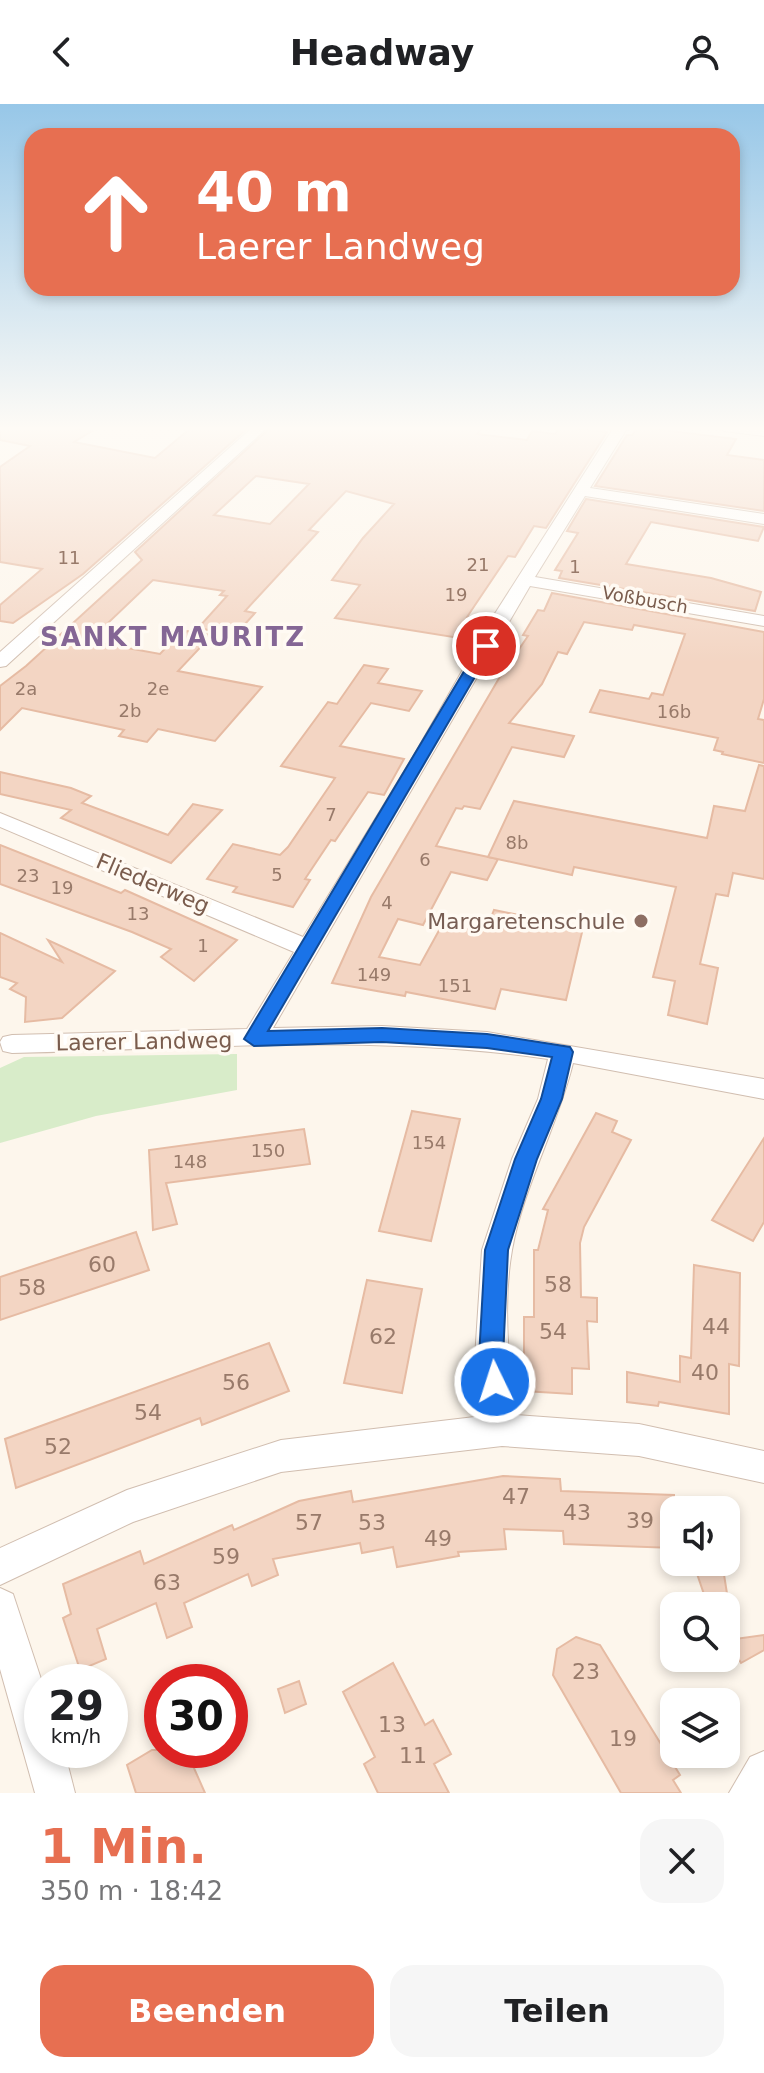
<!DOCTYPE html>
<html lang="de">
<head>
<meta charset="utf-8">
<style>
  :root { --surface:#fff; --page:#f6f6f6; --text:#202124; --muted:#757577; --accent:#e76f51 }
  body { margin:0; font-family:"DejaVu Sans",sans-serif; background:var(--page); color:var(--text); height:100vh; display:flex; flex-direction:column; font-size:30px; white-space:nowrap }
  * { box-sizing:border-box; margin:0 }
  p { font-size:26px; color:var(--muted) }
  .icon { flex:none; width:44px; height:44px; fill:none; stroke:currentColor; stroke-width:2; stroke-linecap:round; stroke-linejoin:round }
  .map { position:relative; height:1689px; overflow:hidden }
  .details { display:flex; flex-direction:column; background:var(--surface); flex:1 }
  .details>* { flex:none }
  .hud { position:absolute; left:24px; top:24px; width:716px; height:168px; border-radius:24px; box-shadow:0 4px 12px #0003; background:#e76f51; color:#fff; overflow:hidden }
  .tools { position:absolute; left:660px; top:1392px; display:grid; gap:16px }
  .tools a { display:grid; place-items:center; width:80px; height:80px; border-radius:16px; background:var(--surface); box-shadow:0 4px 12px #0003; font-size:40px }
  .speed { position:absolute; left:24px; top:1560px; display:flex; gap:16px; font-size:40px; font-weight:700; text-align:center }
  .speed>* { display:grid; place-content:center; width:104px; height:104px; border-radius:50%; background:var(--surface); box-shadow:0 4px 12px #0003; line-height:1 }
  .speed small { font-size:20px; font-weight:400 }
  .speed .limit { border:12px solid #d22; background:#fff; color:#111 }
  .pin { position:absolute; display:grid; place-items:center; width:68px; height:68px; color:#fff; margin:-34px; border:4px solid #fff; border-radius:50%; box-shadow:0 2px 8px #0007 }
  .me { position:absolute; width:88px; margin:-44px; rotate:356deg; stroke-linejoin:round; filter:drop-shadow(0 0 6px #0008) }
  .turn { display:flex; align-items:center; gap:28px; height:168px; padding:0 40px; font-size:36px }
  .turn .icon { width:104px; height:104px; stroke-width:2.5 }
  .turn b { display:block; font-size:56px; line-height:68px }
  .round { display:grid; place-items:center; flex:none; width:84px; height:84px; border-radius:24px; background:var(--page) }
  .summary { display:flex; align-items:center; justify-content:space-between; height:136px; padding:0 40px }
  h1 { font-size:48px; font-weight:700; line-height:60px; color:var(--accent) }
  .button { display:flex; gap:16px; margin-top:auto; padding:16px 40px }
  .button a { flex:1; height:92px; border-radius:24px; background:var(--accent); color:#fff; font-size:32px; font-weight:700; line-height:92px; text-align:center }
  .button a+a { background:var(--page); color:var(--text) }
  header { display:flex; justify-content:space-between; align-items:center; height:104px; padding:0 40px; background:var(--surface); font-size:36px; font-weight:700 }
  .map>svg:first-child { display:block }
</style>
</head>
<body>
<header><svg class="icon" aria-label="back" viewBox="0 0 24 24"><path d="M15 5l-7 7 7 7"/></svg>Headway<svg class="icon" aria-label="person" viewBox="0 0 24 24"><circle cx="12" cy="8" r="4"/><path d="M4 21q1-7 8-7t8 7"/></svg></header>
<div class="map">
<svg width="764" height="1689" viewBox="0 0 764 1689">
  <rect width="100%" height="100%" fill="#fdf6ec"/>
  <!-- green -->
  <polygon fill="#d8ecc9" points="237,950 237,986 96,1012 0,1039 0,964 24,953"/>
  <!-- building -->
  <g fill="#f3d5c3" stroke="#e6bba3" stroke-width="2" fill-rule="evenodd">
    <polygon points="0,323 65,323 92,327 74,338 155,354 192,323 249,323 83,470 13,519 0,517 0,501 42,465 0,458 0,363 30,342 0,336"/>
    <path d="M271,323H483L477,330L527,336L532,327L555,330L560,323L607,328L546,424L534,422L515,453L508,452L467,513L472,514L459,534L335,514L360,481L332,476L363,434L394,400L346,387L309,426L318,428L245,507L255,509L235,531L198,524L227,492L220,491L224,487L153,476L89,537L160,550L176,533L181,534L187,527L212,531L178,567L262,583L215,637L158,625L147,638L119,632L124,626L22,604L0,626V582L26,562L142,456L135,448ZM256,372L309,380L270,420L214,411Z"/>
    <polygon points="638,323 736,335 727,351 764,356 764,407 595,382 627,331 632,331"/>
    <polygon points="586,395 764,423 758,437 651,418 626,460 711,474 761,488 755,507 559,474 562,467 555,466 578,429 567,427"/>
    <polygon points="552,489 764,528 764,595 758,615 764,616 764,659 722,650 723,648 714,646 718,634 590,608 600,586 649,595 652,589 663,591 685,530 634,521 632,526 584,518 567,550 558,548 542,580 509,619 574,632 564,653 512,643 480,705 464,702 462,705 456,704 436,742 498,755 487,776 451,768 423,821 398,815 379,853 420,861 447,812 488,821 494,806 583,824 566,896 501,885 495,905 406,888 405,892 332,879 371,793 498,576 528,532 523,531 538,506 544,507"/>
    <polygon points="364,561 388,565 378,579 422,587 409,607 371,599 340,642 404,655 384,691 368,688 335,737 331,736 305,775 310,776 293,803 233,788 237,783 207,775 233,740 280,751 288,743 335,674 281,662 328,598 337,600"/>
    <polygon points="759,661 764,662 764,775 733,769 728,792 716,790 700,860 718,864 707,920 668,911 675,877 653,873 676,783 574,763 572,771 488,753 514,697 707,734 714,702 745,707"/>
    <polygon points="0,668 71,684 91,692 82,699 168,731 193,700 222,706 171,759 61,714 71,706 0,690"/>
    <polygon points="0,741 121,789 125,786 237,836 194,877 161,853 171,845 132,828 0,780"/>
    <polygon points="0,829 62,858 48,836 115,867 62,914 25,918 26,893 10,885 17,879 0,873"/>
    <polygon points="412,1007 460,1015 431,1137 379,1127"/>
    <polygon points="596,1009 617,1017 612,1028 631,1036 584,1123 580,1139 581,1193 597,1194 597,1218 587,1217 589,1265 572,1264 572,1290 524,1287 524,1213 534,1213 534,1146 538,1146 548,1106 543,1105"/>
    <polygon points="304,1025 310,1060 166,1079 177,1120 153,1126 149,1046"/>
    <polygon points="764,1034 764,1118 753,1137 712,1116"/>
    <polygon points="136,1128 149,1166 0,1216 0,1173"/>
    <polygon points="694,1161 740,1169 739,1262 729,1260 729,1310 659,1298 658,1302 627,1298 627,1268 680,1278 680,1252 691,1254"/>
    <polygon points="367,1176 422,1185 402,1289 344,1279"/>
    <polygon points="269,1239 289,1287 202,1321 200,1314 16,1384 5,1335"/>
    <polygon points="503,1372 560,1375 561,1387 674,1391 674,1444 564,1440 563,1427 504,1425 506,1445 458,1448 459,1452 397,1463 393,1443 362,1449 360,1439 273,1455 278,1471 252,1482 248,1470 184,1499 192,1523 167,1534 156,1499 97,1525 106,1555 80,1566 63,1514 71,1510 63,1480 140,1447 144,1460 232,1421 234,1426 299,1397 351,1387 353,1398"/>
    <polygon points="693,1458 722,1458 729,1502 708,1502"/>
    <polygon points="764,1531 764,1546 741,1559 728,1536"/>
    <polygon points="576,1533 600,1541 680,1671 673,1676 681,1689 621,1689 553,1571 557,1545"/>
    <polygon points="393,1559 425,1621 433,1616 451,1650 434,1660 449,1689 378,1689 364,1660 375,1653 343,1588"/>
    <polygon points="299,1577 306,1600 285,1609 278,1585"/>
    <polygon points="152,1646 186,1646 205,1689 136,1689 127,1661"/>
  </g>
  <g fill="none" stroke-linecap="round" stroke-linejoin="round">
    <!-- street casing -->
    <g stroke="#d1beb0" stroke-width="2">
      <g id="street">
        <polygon points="253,323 268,323 6,562 0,563 0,548"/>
        <path d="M614,323H628L590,384L764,410V420L585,392L535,473L764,512V522L530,482L273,924L382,922L487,928L764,975V995L573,959C558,1021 523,1084 512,1146C503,1197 508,1260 516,1311L639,1320L764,1347V1379L639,1352L502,1342L281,1368L133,1418L0,1481V1444L127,1386L281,1336L483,1312L475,1254L482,1146L512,1055L538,995L548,955C371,929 190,945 12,949L3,947L0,938L3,933L12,931L247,925L294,848L0,723V709L303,833L413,653L494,511Z"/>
        <polygon points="717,323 764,324 764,332 724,327"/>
        <polygon points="0,1484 13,1490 42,1578 42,1646 64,1646 75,1689 35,1689 0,1565"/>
        <polygon points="764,1647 764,1689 729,1689 750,1653"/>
      </g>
    </g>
    <!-- street -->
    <use href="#street" fill="#fff" fill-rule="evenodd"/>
  </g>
  <!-- sky -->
  <linearGradient id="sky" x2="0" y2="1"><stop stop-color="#97c7e8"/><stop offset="0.58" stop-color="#fefbf6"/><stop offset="1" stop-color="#fefbf6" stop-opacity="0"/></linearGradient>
  <rect width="764" height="559" fill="url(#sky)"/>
  <!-- route -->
  <polygon fill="#1a73e8" stroke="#114b97" stroke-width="2" points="481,539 493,542 268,927 382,924 487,930 570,943 573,948 562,995 537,1055 508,1146 503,1254 507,1278 504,1286 495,1289 486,1286 479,1254 485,1146 515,1055 541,995 552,953 487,944 382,938 254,942 244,935"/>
  <!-- markers -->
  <circle fill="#8d6e63" stroke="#fffaf3" stroke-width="3" cx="641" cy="817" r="8"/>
  <g text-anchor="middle" stroke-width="7" stroke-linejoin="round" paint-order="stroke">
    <!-- number labels -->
    <g font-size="18" fill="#987a6a">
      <text x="69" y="460">11</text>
      <text x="478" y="467">21</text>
      <text x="575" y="469">1</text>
      <text x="456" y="497">19</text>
      <text x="26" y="591">2a</text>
      <text x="158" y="591">2e</text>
      <text x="130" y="613">2b</text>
      <text x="674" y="614">16b</text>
      <text x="331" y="717">7</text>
      <text x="517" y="745">8b</text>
      <text x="425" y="762">6</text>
      <text x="277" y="777">5</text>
      <text x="28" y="778">23</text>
      <text x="62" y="790">19</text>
      <text x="387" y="805">4</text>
      <text x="138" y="816">13</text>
      <text x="203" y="848">1</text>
      <text x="374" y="877">149</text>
      <text x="455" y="888">151</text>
      <text x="429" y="1045">154</text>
      <text x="268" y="1053">150</text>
      <text x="190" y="1064">148</text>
    </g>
    <!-- far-street labels -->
    <g font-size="18" fill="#7a5c4d" stroke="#fffaf3">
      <text transform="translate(645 496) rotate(10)" y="6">Voßbusch</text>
    </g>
    <!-- street labels -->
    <g font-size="22" fill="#7a5c4d" stroke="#fffaf3">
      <text transform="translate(153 779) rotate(23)" y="8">Fliederweg</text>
      <text transform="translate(144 937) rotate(-1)" y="8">Laerer Landweg</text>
    </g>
    <!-- education labels -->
    <g font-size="22" fill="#785e54" stroke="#fffaf3" text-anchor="end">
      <text x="625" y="825">Margaretenschule</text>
    </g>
    <!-- near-number labels -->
    <g font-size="22" fill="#987a6a">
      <text x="102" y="1168">60</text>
      <text x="558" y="1188">58</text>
      <text x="32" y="1191">58</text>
      <text x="716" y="1230">44</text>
      <text x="553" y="1235">54</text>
      <text x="383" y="1240">62</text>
      <text x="705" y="1276">40</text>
      <text x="236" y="1286">56</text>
      <text x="148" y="1316">54</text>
      <text x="58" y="1350">52</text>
      <text x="516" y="1400">47</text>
      <text x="577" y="1416">43</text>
      <text x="640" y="1424">39</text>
      <text x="309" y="1426">57</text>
      <text x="372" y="1426">53</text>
      <text x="438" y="1442">49</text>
      <text x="226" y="1460">59</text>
      <text x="167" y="1486">63</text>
      <text x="586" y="1575">23</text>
      <text x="392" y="1628">13</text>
      <text x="623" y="1642">19</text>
      <text x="413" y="1659">11</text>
    </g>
    <!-- far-district labels -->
    <g font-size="26" font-weight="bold" letter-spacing="2" fill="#846695" stroke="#fffaf3">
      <text x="173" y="542">SANKT MAURITZ</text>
    </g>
  </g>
</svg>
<div class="tools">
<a><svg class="icon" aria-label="sound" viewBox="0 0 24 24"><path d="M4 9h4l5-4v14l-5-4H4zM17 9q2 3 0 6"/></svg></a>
<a><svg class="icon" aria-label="search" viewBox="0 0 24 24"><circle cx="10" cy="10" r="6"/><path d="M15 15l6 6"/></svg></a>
<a><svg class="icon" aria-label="layers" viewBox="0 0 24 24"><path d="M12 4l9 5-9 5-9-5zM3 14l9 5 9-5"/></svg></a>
</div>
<div class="speed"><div>29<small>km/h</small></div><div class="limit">30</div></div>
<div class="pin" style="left:486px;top:542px;background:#d93025"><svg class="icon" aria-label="arrive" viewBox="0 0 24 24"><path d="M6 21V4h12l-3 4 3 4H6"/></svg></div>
<svg class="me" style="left:495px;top:1278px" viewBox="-20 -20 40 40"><circle r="17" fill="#1a73e8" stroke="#fff" stroke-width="3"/><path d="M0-11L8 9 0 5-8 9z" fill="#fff"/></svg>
<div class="hud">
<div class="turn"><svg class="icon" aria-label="ahead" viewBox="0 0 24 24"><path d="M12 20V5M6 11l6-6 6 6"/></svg><div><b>40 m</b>Laerer Landweg</div></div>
</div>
</div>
<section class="details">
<div class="summary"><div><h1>1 Min.</h1><p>350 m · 18:42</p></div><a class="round"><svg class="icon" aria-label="close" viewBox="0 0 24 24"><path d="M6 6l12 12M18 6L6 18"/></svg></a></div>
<div class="button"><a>Beenden</a><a>Teilen</a></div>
</section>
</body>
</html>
